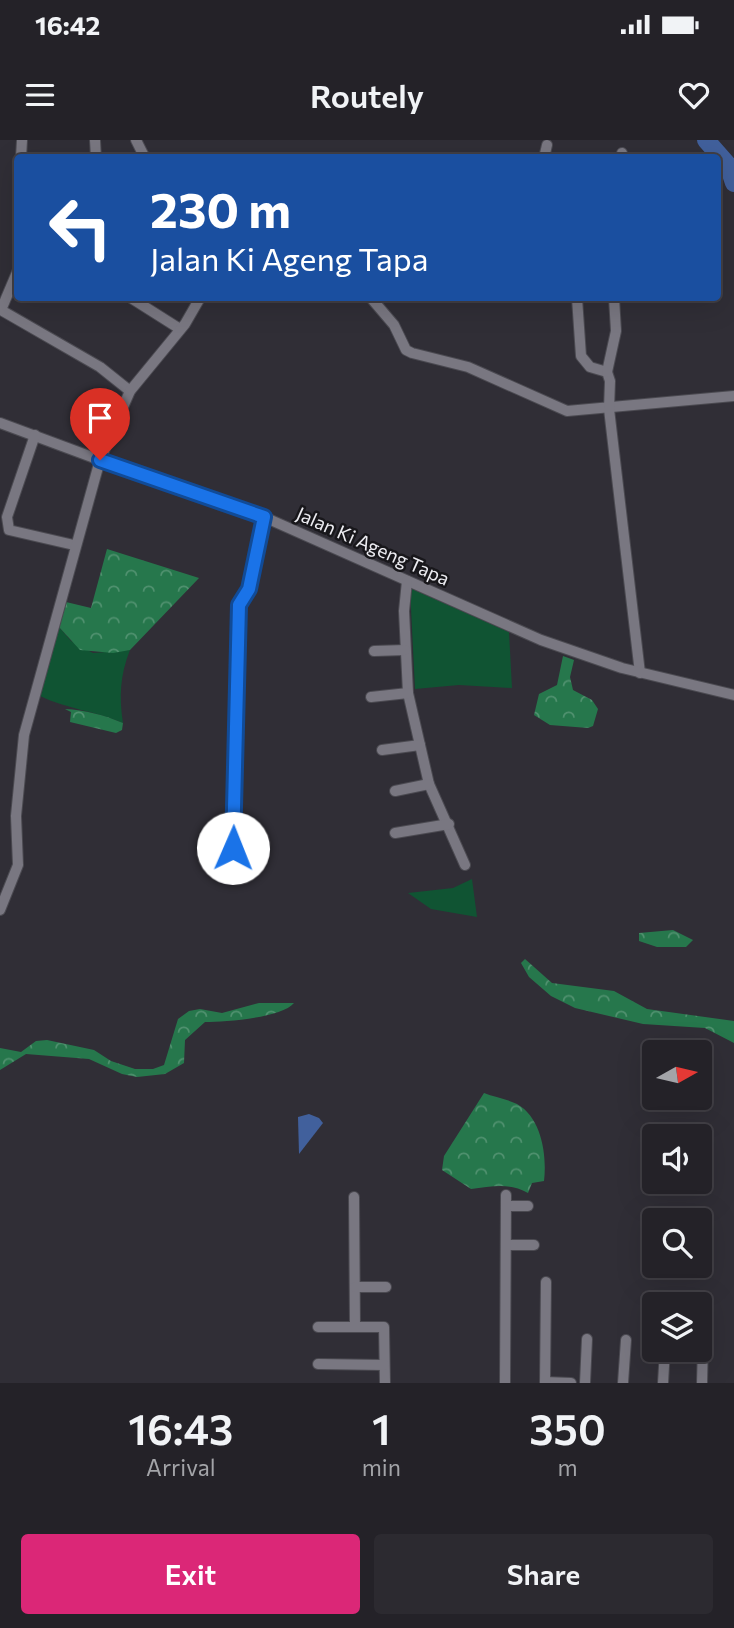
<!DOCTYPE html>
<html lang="en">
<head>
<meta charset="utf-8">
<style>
  :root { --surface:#242228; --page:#2c2a30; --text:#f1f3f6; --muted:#a3a4a8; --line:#413f45; --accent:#db2777 }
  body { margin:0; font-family:Commissioner,sans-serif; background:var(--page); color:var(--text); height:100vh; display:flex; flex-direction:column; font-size:26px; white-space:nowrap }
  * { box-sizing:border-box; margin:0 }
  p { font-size:23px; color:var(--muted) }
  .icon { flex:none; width:38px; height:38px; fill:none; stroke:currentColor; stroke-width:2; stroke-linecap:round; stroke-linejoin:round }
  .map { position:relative; height:1243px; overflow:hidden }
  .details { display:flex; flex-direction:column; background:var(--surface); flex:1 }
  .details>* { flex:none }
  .guide { position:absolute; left:14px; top:14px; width:707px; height:147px; border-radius:7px; box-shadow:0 7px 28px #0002,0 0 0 2px var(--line); background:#1a4fa0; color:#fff; overflow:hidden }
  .needle { width:46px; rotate:82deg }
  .buttons { position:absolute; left:642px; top:900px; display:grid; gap:14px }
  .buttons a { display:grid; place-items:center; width:70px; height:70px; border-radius:7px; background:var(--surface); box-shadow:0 7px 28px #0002,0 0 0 2px var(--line); font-size:35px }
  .pin { position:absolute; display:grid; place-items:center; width:60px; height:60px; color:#fff; margin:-72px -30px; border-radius:50% 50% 50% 0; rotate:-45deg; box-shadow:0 0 7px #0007 }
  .pin .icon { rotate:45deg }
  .me { position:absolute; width:77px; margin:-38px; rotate:1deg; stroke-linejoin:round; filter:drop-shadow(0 0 5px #0008) }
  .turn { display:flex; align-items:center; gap:24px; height:147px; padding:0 21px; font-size:32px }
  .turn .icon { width:91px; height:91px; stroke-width:2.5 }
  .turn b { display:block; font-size:49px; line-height:60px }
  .eta { display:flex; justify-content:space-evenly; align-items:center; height:119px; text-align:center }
  .eta b { font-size:42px; font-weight:600; line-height:49px }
  .cta { display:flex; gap:14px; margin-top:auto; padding:14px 21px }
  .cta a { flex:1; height:80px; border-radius:7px; background:var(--accent); color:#fff; font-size:28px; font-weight:600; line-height:80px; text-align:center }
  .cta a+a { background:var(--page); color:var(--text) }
  .status { display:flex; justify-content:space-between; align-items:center; height:49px; padding:0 35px; background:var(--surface); direction:ltr }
  .status svg { height:19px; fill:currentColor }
  header { display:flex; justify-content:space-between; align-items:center; height:91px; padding:0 21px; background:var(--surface); font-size:32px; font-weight:600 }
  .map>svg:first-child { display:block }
</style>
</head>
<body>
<div class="status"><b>16:42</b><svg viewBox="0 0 49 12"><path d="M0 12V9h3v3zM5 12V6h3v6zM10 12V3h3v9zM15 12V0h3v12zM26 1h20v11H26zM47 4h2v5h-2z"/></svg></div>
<header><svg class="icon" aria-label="menu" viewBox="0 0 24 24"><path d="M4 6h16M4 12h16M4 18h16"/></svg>Routely<svg class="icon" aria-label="heart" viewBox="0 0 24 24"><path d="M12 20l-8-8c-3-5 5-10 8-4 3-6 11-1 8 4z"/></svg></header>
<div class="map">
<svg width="734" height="1243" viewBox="0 0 734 1243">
  <defs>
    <pattern id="forest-crowns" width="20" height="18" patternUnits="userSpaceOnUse" patternTransform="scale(1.75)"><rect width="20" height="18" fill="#26774c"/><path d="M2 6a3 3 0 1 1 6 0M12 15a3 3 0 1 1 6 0" fill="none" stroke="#50916f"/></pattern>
  </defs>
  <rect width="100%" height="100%" fill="#302e36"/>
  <!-- grass -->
  <g fill="#105433">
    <polygon points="410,448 509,492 512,548 459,545 415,549"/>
    <path d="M59,487L71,501L93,513L130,510C120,535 119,557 123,583C95,571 67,569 40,556Z"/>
    <polygon points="472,739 477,777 431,769 408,753 453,748"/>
  </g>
  <!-- forest -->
  <g fill="url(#forest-crowns)">
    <polygon points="107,409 199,438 130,510 113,513 80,510 59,487 66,462 91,468"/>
    <polygon points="563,516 574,520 570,537 573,550 592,560 598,569 593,586 588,588 550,585 534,575 539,554 557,545"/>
    <path d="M65,569C85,570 104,575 123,583L122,590L116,593L70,582L71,572Z"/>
    <polygon points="673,790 693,800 686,807 657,807 639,801 639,793"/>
    <polygon points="525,819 552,843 614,851 647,869 734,881 734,903 705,888 643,884 575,868 551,856 529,837 521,823"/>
    <path d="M259,863H294C282,878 224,882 205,882L185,900L184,923L165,934L137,937L122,934L89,919L26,914L0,930V908L21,912L36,901L47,900L94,910L111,921L135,929H153L164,925L178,879L189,871L200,869L222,873Z"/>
    <path d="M484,953C494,957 507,959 517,964C542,978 547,1016 544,1041L532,1043L528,1053C509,1042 491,1047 471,1049L442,1030L444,1016Z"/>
  </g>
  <!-- water -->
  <polygon fill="#41609c" points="309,974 319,978 323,983 299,1014 298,977"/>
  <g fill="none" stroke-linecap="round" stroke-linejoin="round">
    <!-- river -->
    <polyline stroke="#41609c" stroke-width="18" points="706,0 728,25 734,43"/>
    <!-- minor casing -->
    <g stroke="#4b4a51" stroke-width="12">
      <g id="minor">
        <polyline points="95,0 96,18"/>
        <polyline points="136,0 145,18"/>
        <polyline points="21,18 22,0"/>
        <polyline points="544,18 547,5"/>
        <polyline points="621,18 622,13"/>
        <polyline points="18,130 1,170 100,227 130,251"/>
        <polyline points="131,158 180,189"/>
        <polyline points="371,158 394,185 406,210 412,213 468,227 567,271 734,256"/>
        <polyline points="577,158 581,216 590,227 607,232 610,241 609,269 640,533"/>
        <polyline points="607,232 616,191 614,158"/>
        <polyline points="0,283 197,356 264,377 541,500 622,528 734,555"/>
        <polyline points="35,295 7,377 9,390 74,405"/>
        <polyline points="407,441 404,471 408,553 429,644 465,725"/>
        <polyline points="374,511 405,510"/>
        <polyline points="371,557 408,553"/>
        <polyline points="382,610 420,605"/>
        <polyline points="395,651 429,644"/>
        <polyline points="395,693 449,684"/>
        <polyline points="218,721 254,720"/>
        <polyline points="233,721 239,465 249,449 264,377"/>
        <polyline points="0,770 18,725 16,676 24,595 100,320 130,251 185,184 200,158"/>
        <polyline points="354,1057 355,1187"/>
        <polyline points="506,1066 528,1066"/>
        <polyline points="506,1105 534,1105"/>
        <polyline points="355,1147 386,1147"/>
        <polyline points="318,1187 384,1187 385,1243"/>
        <polyline points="318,1224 384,1225"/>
        <polyline points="545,1242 571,1243"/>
        <polyline points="505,1243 506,1055"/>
        <polyline points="545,1243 546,1142"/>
        <polyline points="585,1243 587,1199"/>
        <polyline points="623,1243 626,1200"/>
        <polyline points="663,1243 665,1209"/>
        <polyline points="702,1243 703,1203"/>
      </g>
    </g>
    <!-- minor -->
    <use href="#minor" stroke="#797781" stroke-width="10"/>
  </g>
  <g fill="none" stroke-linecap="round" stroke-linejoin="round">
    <!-- route casing -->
    <g stroke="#114b97" stroke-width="18">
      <polyline id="route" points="100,320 264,377 249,449 239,465 233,708"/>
    </g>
    <!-- route -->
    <use href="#route" stroke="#1a73e8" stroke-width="12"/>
  </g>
  <g text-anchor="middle" stroke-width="5" stroke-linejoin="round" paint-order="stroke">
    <!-- street labels -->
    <g font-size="19" fill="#ededf2" stroke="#18171b">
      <text transform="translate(373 406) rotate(24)" y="7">Jalan Ki Ageng Tapa</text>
    </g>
  </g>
</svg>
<div class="buttons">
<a><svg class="needle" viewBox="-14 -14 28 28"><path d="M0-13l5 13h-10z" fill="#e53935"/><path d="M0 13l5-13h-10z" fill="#a3a4a8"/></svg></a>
<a><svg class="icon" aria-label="sound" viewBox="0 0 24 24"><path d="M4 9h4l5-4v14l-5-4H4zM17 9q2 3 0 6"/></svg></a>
<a><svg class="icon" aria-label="search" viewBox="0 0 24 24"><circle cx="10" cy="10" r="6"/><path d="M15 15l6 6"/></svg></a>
<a><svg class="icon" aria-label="layers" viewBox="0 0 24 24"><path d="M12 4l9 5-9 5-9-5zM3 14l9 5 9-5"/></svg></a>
</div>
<div class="pin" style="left:100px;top:320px;background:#d93025"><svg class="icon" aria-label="arrive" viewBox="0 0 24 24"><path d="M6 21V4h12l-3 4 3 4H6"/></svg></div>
<svg class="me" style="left:233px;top:708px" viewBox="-20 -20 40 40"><circle r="19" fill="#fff"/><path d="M0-13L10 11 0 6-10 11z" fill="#1a73e8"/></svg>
<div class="guide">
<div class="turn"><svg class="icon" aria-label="left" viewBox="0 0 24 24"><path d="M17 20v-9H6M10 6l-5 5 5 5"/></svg><div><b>230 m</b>Jalan Ki Ageng Tapa</div></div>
</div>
</div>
<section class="details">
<div class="eta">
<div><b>16:43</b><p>Arrival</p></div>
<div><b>1</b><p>min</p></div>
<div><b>350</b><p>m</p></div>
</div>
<div class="cta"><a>Exit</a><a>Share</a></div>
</section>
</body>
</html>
